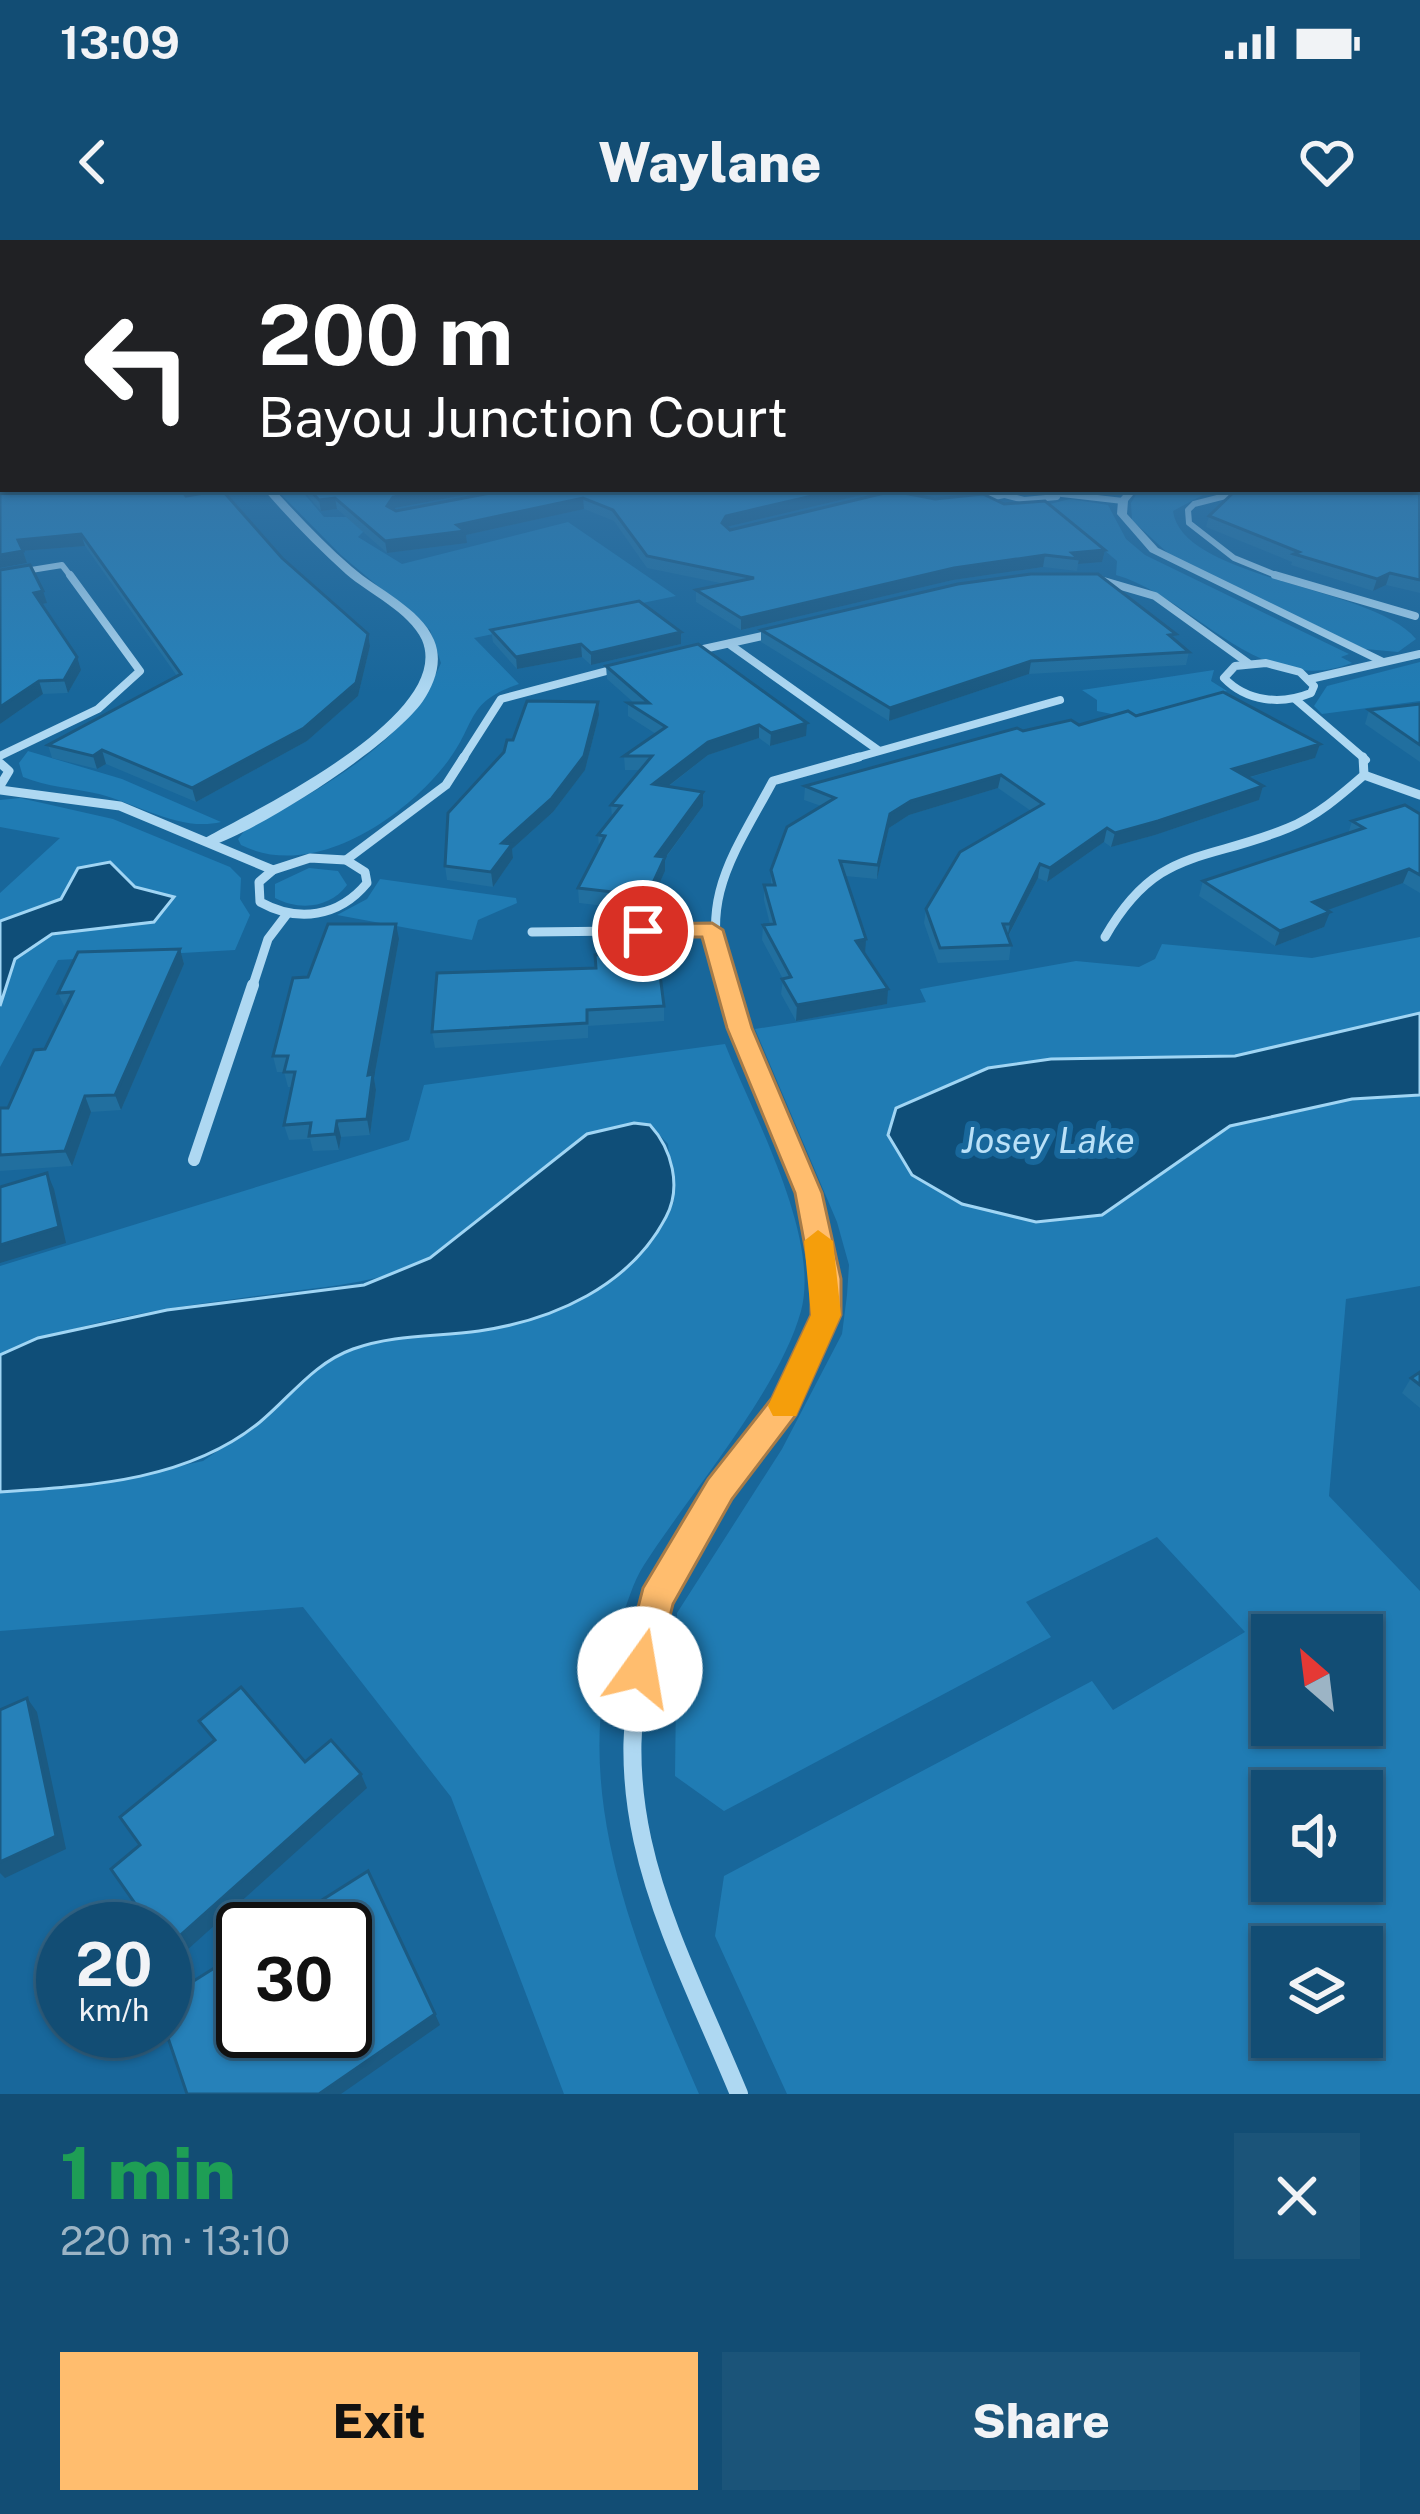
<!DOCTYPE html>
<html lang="en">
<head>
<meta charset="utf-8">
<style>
  :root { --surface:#124d74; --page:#1b5479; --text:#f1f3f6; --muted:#9cb4c5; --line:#316486; --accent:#ffbd6e }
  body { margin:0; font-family:"Public Sans",sans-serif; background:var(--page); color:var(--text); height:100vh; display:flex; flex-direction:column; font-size:45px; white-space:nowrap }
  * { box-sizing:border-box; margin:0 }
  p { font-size:39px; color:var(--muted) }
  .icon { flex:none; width:66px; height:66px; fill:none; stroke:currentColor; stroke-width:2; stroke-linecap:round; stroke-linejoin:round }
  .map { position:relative; height:1854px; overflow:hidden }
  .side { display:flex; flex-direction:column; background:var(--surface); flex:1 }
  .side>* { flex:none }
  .guide { position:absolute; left:0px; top:0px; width:1422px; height:252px; box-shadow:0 3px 9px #0004,0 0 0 3px var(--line); background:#202124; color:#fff; overflow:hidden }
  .needle { width:78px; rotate:332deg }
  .controls { position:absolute; left:1251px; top:1374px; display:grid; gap:24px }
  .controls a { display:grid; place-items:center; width:132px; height:132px; border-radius:0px; background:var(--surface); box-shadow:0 3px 9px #0004,0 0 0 3px var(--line); font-size:60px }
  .speed { position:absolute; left:36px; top:1662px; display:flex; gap:24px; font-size:60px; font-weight:700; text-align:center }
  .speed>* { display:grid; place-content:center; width:156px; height:156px; border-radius:50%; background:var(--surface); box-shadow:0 3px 9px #0004,0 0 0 3px var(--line); line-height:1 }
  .speed small { font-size:30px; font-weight:400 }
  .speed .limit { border:6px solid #111; border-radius:18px; background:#fff; color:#111 }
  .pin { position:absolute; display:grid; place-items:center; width:102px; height:102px; color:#fff; margin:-51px; border:6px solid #fff; border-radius:50%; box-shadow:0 3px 12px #0007 }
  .me { position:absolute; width:132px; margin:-66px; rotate:13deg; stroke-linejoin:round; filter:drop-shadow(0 0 9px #0008) }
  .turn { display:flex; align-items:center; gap:42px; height:252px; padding:0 60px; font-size:54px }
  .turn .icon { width:156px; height:156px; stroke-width:2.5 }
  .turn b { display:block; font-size:84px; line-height:102px }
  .round { display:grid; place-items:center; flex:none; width:126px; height:126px; border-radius:0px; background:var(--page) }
  .summary { display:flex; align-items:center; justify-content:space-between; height:204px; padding:0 60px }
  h1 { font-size:72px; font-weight:800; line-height:90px; color:#1e9e55 }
  .cta { display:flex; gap:24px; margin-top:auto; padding:24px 60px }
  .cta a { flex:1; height:138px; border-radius:0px; background:var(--accent); color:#111; font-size:48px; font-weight:800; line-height:138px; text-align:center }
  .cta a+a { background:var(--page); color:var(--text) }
  .status { display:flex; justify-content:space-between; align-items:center; height:84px; padding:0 60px; background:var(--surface); direction:ltr }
  .status svg { height:33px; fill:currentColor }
  header { display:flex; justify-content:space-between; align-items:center; height:156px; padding:0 60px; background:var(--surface); font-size:54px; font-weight:800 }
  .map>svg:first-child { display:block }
</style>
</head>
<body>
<div class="status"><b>13:09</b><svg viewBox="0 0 49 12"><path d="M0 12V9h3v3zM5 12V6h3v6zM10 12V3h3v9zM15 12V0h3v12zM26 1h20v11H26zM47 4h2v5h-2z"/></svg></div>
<header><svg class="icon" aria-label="back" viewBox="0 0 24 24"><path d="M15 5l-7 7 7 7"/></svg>Waylane<svg class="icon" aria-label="heart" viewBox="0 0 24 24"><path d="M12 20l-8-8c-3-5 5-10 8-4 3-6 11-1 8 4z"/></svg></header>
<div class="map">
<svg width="1420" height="1854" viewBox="0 0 1420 1854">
  <rect width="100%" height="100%" fill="#18679b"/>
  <!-- green -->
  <g fill="#207cb4" fill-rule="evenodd">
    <path d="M276,249H300L324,277H362L370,285L358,297L402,324L568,282L676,356L474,398L519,444C465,462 477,483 448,521C405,578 313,641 241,605L238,599L245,590C321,548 406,506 441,423L430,390L341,315Z"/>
    <path d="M1139,249H1214L1173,271C1182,340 1373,346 1416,399L1398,412L1365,409L1171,316L1132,280L1131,263Z"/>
    <path d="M1070,259L1108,265L1126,299L1145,315L1349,414L1341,417L1352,423C1260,459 1195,358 1116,335L1117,321L1050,264Z"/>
    <polygon points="1420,422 1420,461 1322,474 1314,466 1327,446"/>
    <polygon points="1214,430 1211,441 1227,451 1126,477 1097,471 1097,460 1082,450"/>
    <path d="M28,511L122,539L221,582C180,592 138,564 99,554C73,548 47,547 23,537L19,523Z"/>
    <polygon points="20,558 113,579 230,627 241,638 240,659 250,675 235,710 58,720 0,827 0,653 60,598 0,587 0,560"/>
    <path d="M309,628L338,631L347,645C330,668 300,671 275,658V644Z"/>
    <polygon points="380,639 516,658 517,663 478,680 472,700 337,675 367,659"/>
    <path d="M1420,697V773L1235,816L1144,820L1102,975L1230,886L1352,859L1420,855V1046L1346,1059L1329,1256L1420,1351V1854H787L715,1696L724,1636L1092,1441L1113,1470L1245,1392L1157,1297L1026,1362L1051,1397L724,1571L675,1536L677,1373L782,1209L842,1094L847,1055L849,1025L837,982L755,789L926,762L920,749L1076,721L1139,727L1155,719L1162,704L1312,718ZM1272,1395H1362V1485H1272ZM1272,1551H1362V1641H1272ZM1272,1707H1362V1797H1272Z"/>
    <path d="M725,804C752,873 821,996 801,1071C779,1151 690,1253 644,1325C633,1342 627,1364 620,1384C563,1542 636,1710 699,1854H564L451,1557L303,1367L0,1391V1252L92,1245L203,1221L260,1182L308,1135L350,1110L414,1094L476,1091L674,963L668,904L650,885C568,877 496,985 427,1019C380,1043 337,1045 286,1052C191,1065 88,1076 0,1115V1026L409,900L424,845Z"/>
  </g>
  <!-- water -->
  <g fill="#0f4e78" stroke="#a0d5f4" stroke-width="3">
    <polygon points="110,622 135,647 174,657 154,682 52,694 15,719 0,766 0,681 61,659 78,628"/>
    <polygon points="1420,773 1420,855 1352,859 1230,886 1102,975 1036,982 962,964 912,935 888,895 896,868 988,828 1051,819 1235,816"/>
    <path d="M634,883L650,885C672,909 682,947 666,977C630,1046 554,1080 479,1091C436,1097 395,1094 353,1109C314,1123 291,1156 260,1182C188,1241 90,1246 0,1252V1115L38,1098L167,1070L364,1045L430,1018L587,894Z"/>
  </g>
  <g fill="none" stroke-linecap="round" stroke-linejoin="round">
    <!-- minor-far5 -->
    <g stroke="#aed8f2" stroke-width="6">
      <polyline points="866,249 894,258"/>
      <polyline points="1249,250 1194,264 1188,270 1189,283 1234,318 1283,338"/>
      <polyline points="1001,254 1024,260 1057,257 1060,249"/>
      <polyline points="1062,254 1123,261"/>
      <polyline points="980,260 1004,255"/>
      <polyline points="0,335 62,325 72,338"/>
      <polyline points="1090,337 1100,338"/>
    </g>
    <!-- minor-far4 -->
    <g stroke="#aed8f2" stroke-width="8">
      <polyline points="1275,335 1415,376"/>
      <polyline points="1090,337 1155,356 1248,423"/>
      <polyline points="729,404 878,510"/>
      <polyline points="690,412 776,393"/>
      <path d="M1266,423L1300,432L1314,446L1311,453C1281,465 1247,462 1224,438L1235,426Z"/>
      <polyline points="1310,439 1420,414"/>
      <polyline points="1295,459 1366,520"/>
      <polyline points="0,516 98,469 140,431 70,335"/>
      <polyline points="462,520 501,459 618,428"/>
      <polyline points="848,520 1060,460"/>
    </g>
    <!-- minor-far3 -->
    <g stroke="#aed8f2" stroke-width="9">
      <polyline points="0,523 9,531 0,546"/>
      <polyline points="1364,535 1420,555"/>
      <polyline points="0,550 120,566 273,630"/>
      <path d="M310,618L346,620L365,632L367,643C339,677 298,683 260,662L259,642L273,630Z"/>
      <polyline points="346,620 446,545 464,517"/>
      <polyline points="532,692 712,690"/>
      <path d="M1105,697C1157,606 1204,623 1288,588C1317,576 1341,555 1364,535L1363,517"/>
      <polyline points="252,748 268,699 287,674"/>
      <path d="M726,748C697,660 732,617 773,541L859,517"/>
    </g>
    <!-- minor-far2 -->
    <g stroke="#aed8f2" stroke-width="12">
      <polyline points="725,745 808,953 827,1036"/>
      <polyline points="194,920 253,745"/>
    </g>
    <!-- minor-far1 -->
    <path stroke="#aed8f2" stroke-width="15" d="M647,1399C664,1346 688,1296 719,1250C766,1180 827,1123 826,1033"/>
    <!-- minor -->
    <path stroke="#aed8f2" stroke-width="18" d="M648,1396C600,1576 672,1692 739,1854"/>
    <!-- tertiary -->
    <g fill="#aed8f2" fill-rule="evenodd">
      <path d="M263,249H274C299,276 324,303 352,327C377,349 421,368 434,400C443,421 435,443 423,461C390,507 265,587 211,606L205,604V598C257,569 454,475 422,400C409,372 369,354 346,334C317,308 289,279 263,249Z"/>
      <polygon points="1128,249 1138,249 1128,261 1127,274 1158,308 1392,422 1381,425 1150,312 1117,274 1118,261"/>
    </g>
  </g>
  <!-- wall -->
  <g fill="#216f9f">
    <polygon points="0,193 186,256 282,318 368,394 370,406 358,456 307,501 196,562 106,524 97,529 52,518 48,505 177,436 85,306 23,311 27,323 0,328"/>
    <polygon points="1420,193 1420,353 1386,345 1373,351 1291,325 1292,322 1206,287 1209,276"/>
    <polygon points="302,249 497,249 395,268 393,270 396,271 511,249 862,249 862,255 726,287 730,290 1105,310 1102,322 1078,324 1077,331 1043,327 953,340 741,390 696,362 696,350 725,344 647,328 614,281 584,269 466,295 467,303 387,313 337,269 321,271"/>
    <polygon points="905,249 955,249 955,252 934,254"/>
    <polygon points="0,330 47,363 41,364 81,430 68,453 43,454 0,484"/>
    <polygon points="491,390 681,404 591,425 582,417 517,429 493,402"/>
    <polygon points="761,390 1175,400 1189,412 1186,425 1029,434 889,481 761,402"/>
    <polygon points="606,426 806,496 770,506 759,498 708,515 668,547 703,552 703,566 665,619 665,631 647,671 579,663 578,648 599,608 598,595 612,577 611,565 640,530 625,530 624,516 656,494 628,476 628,463 634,463 607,439"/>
    <polygon points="598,462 599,475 585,530 553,572 512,609 513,618 493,647 447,640 445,626 504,512 513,500"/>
    <polygon points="1420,464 1420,522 1365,484 1369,470"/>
    <polygon points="1136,476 1315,518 1248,538 1263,546 1259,560 1155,595 1111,607 1104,602 1047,642 1038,638 1008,697 1011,705 1009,720 938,723 924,683 926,669 1031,571 998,548 909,575 889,588 877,639 845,636 865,714 887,764 796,781 781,754 783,739 762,700 763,685 770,684 764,660 764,645 771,645 771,630 821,566 804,560 805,546 1023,491"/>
    <polygon points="1420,574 1420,653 1403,643 1326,670 1324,687 1275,706 1199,656 1203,641 1348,594 1352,581"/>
    <polygon points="399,699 374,838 376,850 370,895 341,897 339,910 313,911 310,899 289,900 284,885 292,847 288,847 284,832 277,832 273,816 308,737"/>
    <polygon points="180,709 184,724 121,870 91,872 72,926 0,931 0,868 8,868 45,809 65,768 58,753"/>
    <polygon points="437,733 664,766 664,781 588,786 588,798 435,808 432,792"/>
    <polygon points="1420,1132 1420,1168 1402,1153 1411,1138"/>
  </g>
  <!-- shaded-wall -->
  <g fill="#1b5a82">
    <polygon points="436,249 497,249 395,268 389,278 387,266 393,257"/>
    <polygon points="842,249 862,249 862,255 726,287 722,283 726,276"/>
    <polygon points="935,249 955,249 955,252 934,254"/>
    <polygon points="335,258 337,269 321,271 319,260"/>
    <polygon points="583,258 584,269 466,295 467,303 387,313 385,301"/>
    <polygon points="81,294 85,306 21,311 18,300"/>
    <polygon points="1105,310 1102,322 1078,324 1079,319 1072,313"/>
    <polygon points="23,311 27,323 0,328 0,315"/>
    <polygon points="1045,315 1043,327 953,340 741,390 741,378 954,328"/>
    <polygon points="1390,333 1386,345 1373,351 1377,339"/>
    <polygon points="43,351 47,363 38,365 34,353"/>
    <polygon points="681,392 681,404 591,425 591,413"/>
    <polygon points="368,394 370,406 358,456 307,501 196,562 192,548"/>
    <polygon points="581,404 582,417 517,429 516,417"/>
    <polygon points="77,417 81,430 68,453 64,440"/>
    <polygon points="1031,421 1029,434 889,481 890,468"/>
    <polygon points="39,441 43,454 0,484 0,467"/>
    <polygon points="598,462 599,475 585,530 553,572 512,609 513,618 493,647 491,632 502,603"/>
    <polygon points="807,483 806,496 770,506 771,493"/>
    <polygon points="759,485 759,498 708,515 653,558 653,544 708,502"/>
    <polygon points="1320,504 1315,518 1229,543 1233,529"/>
    <polygon points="102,510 106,524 97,529 93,516"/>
    <polygon points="1001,535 998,548 909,575 889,588 877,639 878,625 890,574 911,561"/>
    <polygon points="1263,546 1259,560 1155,595 1111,607 1115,593"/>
    <polygon points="703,552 703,566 665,618 665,631 647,671 647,656 656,616"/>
    <polygon points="1107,588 1104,602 1047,642 1050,628"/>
    <polygon points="1040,624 1038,638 1007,698 1010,684"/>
    <polygon points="1409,629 1403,643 1308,677 1313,662"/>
    <polygon points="1330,672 1324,687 1275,706 1280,691"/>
    <polygon points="396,684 399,699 374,838 376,850 370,895 367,879 368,835"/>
    <polygon points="866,699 865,714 856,701"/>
    <polygon points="180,709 184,724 121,870 115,855"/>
    <polygon points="888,749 887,764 796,781 797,765"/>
    <polygon points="85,856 91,872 72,926 65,911"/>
    <polygon points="337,881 341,897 339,910 335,894"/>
    <polygon points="47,933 54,949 66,1003 0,1023 0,1005"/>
    <polygon points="27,1458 37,1472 66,1609 5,1638 0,1633 0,1622"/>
    <polygon points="361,1534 367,1548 176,1720 166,1708"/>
    <polygon points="435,1774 440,1785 341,1854 319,1854"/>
  </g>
  <!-- building -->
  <g fill="#2681b9" stroke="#1b5a82" stroke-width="3">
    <polygon points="0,193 3,193 3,249 181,249 186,256 222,250 282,318 368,394 356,443 304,488 192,548 102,510 93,516 48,505 181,434 81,294 18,300 23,311 0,315"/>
    <polygon points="1419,193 1420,340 1390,333 1377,339 1294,314 1299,312 1209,276 1235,251 1242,249 1419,249"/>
    <polygon points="309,249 436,249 393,257 387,266 396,271 511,249 842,249 726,276 722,283 730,290 893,251 935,259 983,254 1004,264 1045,261 1105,310 1072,313 1079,319 1045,315 954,328 741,378 696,350 754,338 647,316 613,270 583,258 457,285 465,291 385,301 335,258 319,260"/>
    <polygon points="30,325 43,351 34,353 77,417 64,440 39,441 0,467 0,330"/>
    <polygon points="1031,334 1098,334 1176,394 1169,395 1189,412 1031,421 890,468 761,390 958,344"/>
    <polygon points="639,361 681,392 591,413 581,404 516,417 491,390"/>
    <polygon points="698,404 807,483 771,493 759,485 708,502 653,544 703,552 656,616 665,617 647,656 578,648 605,596 598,595 621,566 611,565 652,516 624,516 666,487 628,463 649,463 606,426"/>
    <polygon points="1223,452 1320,504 1233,529 1263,546 1158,581 1115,593 1107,588 1050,628 1040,624 1010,684 1003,684 1011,705 940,708 926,669 960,612 1043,564 1001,535 911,561 890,574 878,625 840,621 866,699 856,701 888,749 797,765 782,739 791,737 763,685 775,684 764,645 775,645 771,630 787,587 835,558 805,546 1017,488 1023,491 1071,480 1079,485 1128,471 1136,476"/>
    <polygon points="527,461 598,462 584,516 552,558 502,603 512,604 491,632 445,626 448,573 504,512 507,500 513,500"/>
    <polygon points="1420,464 1420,505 1369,470"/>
    <polygon points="1405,565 1420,574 1420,635 1409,629 1313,662 1330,672 1280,691 1203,641 1364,588 1352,581"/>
    <polygon points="328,684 396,684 368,835 373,834 367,879 337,881 335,894 309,896 311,883 284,885 295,832 284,832 288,816 273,816 293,738 308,737"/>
    <polygon points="180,709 115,855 85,856 65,911 0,915 0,868 8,868 34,810 45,809 73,752 58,753 78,712"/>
    <polygon points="657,711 664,766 587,770 587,783 432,792 437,733 596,728 595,715"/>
    <polygon points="47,933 59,987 0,1005 0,947"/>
    <polygon points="1420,1132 1420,1145 1411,1138"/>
    <polygon points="241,1447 305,1522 331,1500 361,1534 166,1708 165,1689 153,1689 111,1629 140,1605 120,1577 215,1500 199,1481"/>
    <polygon points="27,1458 56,1596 0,1622 0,1470"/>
    <polygon points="368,1631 435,1774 319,1854 187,1854 165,1789 165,1759 243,1710 243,1791 345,1791 345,1689 276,1689"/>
  </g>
  <!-- sky -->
  <linearGradient id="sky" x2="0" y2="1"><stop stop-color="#0d3955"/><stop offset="0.43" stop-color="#3774a4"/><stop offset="1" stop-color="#3774a4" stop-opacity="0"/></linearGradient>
  <rect width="1420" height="452" fill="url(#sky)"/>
  <!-- route -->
  <polygon fill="#ffbd6e" stroke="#a67b48" stroke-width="3" points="712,683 723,690 752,788 822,953 841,1039 841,1075 796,1175 732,1259 673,1364 654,1441 640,1447 627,1441 622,1429 643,1348 708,1239 772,1158 811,1075 811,1039 795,953 727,788 702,697 643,697 631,691 643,684"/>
  <!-- slow -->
  <polygon fill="#f59e0b" points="818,990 833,1001 841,1075 796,1176 773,1176 768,1166 811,1075 804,1001"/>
  <g text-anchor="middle" stroke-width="12" stroke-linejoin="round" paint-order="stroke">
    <!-- water labels -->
    <g font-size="36" font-style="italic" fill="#bae1f8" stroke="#18679b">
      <text x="1048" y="913">Josey Lake</text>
    </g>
  </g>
</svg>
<div class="controls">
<a><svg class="needle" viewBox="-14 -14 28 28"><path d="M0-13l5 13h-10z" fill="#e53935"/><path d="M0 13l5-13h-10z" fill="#9cb4c5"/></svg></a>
<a><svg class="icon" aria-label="sound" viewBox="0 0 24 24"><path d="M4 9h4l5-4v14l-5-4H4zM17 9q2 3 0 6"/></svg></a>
<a><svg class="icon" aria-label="layers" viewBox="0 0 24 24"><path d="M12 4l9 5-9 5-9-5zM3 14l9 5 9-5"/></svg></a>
</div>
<div class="speed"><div>20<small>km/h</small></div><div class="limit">30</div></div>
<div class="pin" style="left:643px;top:691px;background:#d93025"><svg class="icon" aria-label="arrive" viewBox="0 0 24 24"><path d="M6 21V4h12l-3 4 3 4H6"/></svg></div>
<svg class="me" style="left:640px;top:1429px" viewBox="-20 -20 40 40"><circle r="19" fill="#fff"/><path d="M0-13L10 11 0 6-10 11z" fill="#ffbd6e"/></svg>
<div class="guide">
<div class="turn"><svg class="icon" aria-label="left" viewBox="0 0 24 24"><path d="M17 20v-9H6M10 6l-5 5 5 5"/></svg><div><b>200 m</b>Bayou Junction Court</div></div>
</div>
</div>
<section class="side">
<div class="summary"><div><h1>1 min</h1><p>220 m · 13:10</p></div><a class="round"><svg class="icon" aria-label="close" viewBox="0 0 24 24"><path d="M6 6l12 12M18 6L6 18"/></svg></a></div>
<div class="cta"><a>Exit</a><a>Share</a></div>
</section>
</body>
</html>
